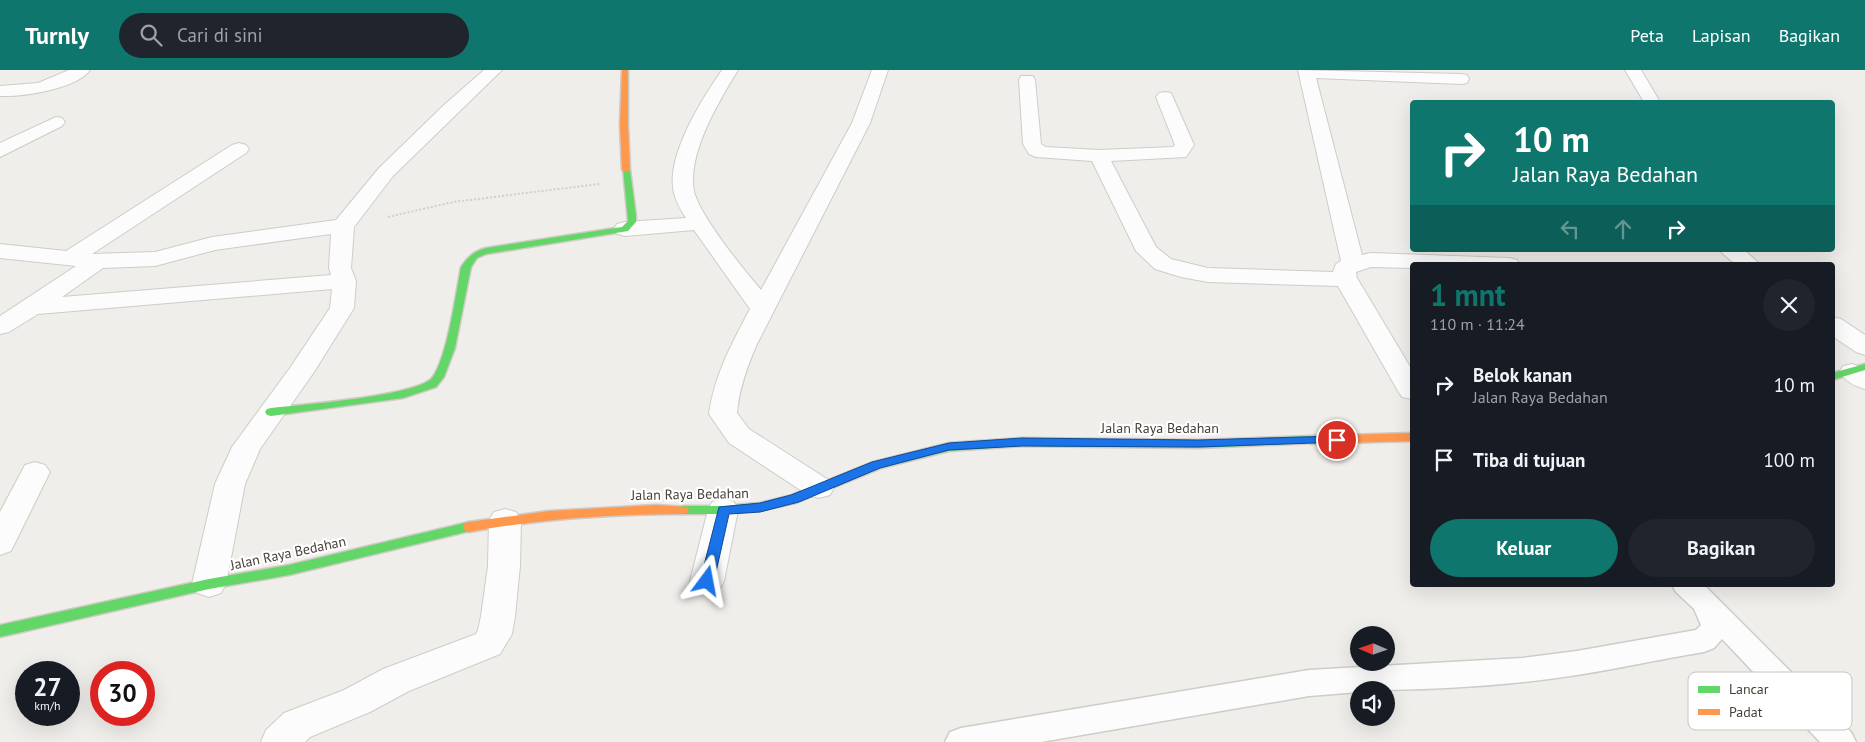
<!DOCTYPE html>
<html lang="id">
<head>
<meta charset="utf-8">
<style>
  :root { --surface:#171b24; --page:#20242c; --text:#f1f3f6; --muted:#9ea1a6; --accent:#0f766e }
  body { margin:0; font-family:"PT Sans",sans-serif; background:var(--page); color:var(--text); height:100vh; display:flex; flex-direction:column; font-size:19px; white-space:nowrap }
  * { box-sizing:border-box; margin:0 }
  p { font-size:16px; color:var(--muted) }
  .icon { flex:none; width:28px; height:28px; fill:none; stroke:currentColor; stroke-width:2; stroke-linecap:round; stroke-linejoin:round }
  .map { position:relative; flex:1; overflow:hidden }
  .side { position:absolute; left:1410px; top:192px; width:425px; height:325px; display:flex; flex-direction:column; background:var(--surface); border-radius:5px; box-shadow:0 5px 20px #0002 }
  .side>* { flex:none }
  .hud { position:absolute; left:1410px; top:30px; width:425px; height:152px; border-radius:5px; box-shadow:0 5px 20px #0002; background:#0f766e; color:#fff; overflow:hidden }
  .needle { width:32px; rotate:272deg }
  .controls { position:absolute; left:1350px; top:556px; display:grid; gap:10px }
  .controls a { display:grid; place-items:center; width:45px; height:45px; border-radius:50%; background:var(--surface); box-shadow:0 5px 20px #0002; font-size:25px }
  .speed { position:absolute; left:15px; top:591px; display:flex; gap:10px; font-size:25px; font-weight:700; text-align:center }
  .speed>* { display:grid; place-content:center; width:65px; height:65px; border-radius:50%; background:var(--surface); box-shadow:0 5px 20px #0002; line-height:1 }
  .speed small { font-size:12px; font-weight:400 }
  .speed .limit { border:8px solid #d22; background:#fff; color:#111 }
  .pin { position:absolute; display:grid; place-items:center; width:42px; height:42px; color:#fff; margin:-21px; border:2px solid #fff; border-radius:50%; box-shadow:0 1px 5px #0007 }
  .me { position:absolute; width:55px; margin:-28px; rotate:13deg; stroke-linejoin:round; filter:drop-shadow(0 0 4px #0008) }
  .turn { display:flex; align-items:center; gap:18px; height:105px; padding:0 20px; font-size:22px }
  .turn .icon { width:65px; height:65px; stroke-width:2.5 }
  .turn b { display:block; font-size:35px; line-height:42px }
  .lanes { display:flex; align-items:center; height:48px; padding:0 20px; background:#0003; justify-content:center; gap:25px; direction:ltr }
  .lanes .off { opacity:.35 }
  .round { display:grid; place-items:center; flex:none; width:52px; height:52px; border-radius:26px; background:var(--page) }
  .headline { display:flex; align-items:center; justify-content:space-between; height:85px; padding:0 20px }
  h1 { font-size:30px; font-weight:800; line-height:38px; color:var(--accent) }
  .primary-button { display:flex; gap:10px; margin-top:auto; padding:10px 20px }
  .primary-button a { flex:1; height:58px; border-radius:30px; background:var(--accent); color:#fff; font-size:20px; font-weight:800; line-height:58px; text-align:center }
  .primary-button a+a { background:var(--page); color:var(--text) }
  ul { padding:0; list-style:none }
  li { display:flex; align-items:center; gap:15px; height:75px; padding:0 20px }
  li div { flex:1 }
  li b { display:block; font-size:19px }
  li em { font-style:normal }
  header { display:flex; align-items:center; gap:30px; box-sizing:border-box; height:70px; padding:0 25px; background:var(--accent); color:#fff }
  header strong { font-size:24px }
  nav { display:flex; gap:28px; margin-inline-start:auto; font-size:18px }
  .search { width:350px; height:45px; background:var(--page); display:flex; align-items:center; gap:12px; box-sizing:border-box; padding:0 18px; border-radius:28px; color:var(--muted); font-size:19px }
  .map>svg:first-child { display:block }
</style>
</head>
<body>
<header>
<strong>Turnly</strong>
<div class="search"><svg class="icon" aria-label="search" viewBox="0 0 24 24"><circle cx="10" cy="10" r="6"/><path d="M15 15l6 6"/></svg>Cari di sini</div>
<nav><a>Peta</a><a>Lapisan</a><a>Bagikan</a></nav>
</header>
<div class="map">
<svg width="1865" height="672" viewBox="0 0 1865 672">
  <rect width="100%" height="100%" fill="#f0eeeb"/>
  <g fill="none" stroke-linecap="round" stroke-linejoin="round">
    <!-- lane casing -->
    <g stroke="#ceccc8" stroke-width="3">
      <path id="lane" d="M1672,515H1704L1851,662L1856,672H1820L1722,569L1714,578L1704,582C1662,589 1620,598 1577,605C1506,616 1430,620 1359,620V622L1309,626L1041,672H945L950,662L961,658L1309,600L1522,588L1577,581L1696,560L1701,555L1694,539L1676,522Z"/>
    </g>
    <!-- street casing -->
    <g stroke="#ceccc8" stroke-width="2">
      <g id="street">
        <path d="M69,0H90C77,19 22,27 0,26V16L38,13Z"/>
        <path d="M484,0H502L393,106L354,157L351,198L356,211L354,238L314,302L260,379L245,414L226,514L221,523L209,527L197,523L192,514L215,414L232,377L290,298L330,238L332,219L38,244L9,262L0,264V246L76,196L0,188V174L66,181L232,75L239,73L246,75L249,79L246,83L92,184L155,182L212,167L336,150L379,98L444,35ZM331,164L329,198L331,205L62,227L103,198L155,196L215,180Z"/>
        <path d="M722,0H738C719,31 687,84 694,121C699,145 744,200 761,220L852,53L872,0H888L870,53L757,274C747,297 739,319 737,343L749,359L830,411L834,418L830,425L819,428L808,425L729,373L709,344C714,306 732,273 750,239L694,160L625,166L617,164L614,159L617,154L625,152L686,148C681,140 676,132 674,123C665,87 702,29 722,0Z"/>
        <polygon points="1298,0 1461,4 1467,5 1469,9 1467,13 1461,14 1316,8 1362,185 1371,183 1509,188 1517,190 1520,195 1412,195 1412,198 1371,197 1356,202 1357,208 1412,300 1412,329 1402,327 1398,321 1338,216 1208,212 1181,207 1155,199 1136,181 1092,91 1036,87 1029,84 1023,74 1019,10 1021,6 1033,6 1035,10 1041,74 1046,77 1099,80 1173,77 1175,75 1156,27 1159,23 1165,22 1171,23 1194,75 1186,87 1111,91 1156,177 1171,189 1208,198 1333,202 1336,194 1341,191"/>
        <polygon points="1625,0 1641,0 1660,32 1644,32"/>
        <polygon points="56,47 62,48 65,52 62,56 0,87 0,73"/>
        <polygon points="1719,180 1744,180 1761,195 1736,195"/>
        <polygon points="1832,247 1841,249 1865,265 1865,285 1856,282 1832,266"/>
        <path d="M1852,294L1865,299V319C1854,316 1845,311 1839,302L1843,296Z"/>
        <polygon points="35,392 45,395 50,402 11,481 0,485 0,442 25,395"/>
        <polygon points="723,429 734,432 738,440 724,511 719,520 707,524 695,520 690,511 708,440 712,432"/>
        <polygon points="505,439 516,442 521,450 520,496 515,546 512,564 500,584 409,621 370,642 310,667 305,672 261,672 266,660 284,643 344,620 383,599 476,564 478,560 481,546 488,496 489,450 494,442"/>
      </g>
    </g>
    <!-- fast casing -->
    <g stroke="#cfcac2" stroke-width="3">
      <g id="fast">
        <path d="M623,98L630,100L636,146V152L628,161L486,184L477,188L471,197L455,278L444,307L436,317L403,328L271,346L267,345L265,342L267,339L271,338C299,335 417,326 432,308C447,289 456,223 461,197C468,187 474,181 486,178L622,157L628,151Z"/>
        <polygon points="1865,294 1865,300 1832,310 1832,303"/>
        <polygon points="1311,366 1317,370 1315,373 1198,378 1022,376 949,381 881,398 795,433 760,441 723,444 683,444 679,443 677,440 679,437 683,436 723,436 760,433 792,425 873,392 949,373 1022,368 1198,370"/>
        <polygon points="469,452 474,454 475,457 474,460 289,505 209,519 0,567 0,555 209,509 289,495"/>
      </g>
    </g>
    <!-- slow casing -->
    <g stroke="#cfcac2" stroke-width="3">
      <g id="slow">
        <polygon points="622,0 628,0 628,55 630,100 626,102 622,100 620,55"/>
        <polygon points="1412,363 1412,371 1311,374 1305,370 1311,366"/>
        <path d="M656,435L687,437L689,440L687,443L683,444C611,444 540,449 469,462L464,460L463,457L464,454L469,452L549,441Z"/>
      </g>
    </g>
    <!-- path -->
    <polyline stroke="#d1cecc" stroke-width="2" stroke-dasharray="2 2" stroke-linecap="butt" points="388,147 453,132 599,114"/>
    <!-- lane -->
    <use href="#lane" fill="#fdfcfc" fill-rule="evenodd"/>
    <!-- street -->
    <use href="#street" fill="#fdfcfc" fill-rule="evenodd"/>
    <!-- fast -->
    <use href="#fast" fill="#63d668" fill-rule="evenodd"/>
    <!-- slow -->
    <use href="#slow" fill="#ff974d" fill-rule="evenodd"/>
  </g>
  <!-- route -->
  <polygon fill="#1a73e8" stroke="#114b97" points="1337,366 1343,370 1341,372 1198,377 1022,376 949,380 880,398 799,432 760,442 729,444 714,511 712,515 707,516 702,515 700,511 719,437 760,433 791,425 872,392 949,373 1022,368 1198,370"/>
  <g text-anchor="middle" stroke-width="4.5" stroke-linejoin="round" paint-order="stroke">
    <!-- street labels -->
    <g font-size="14" fill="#463f37" stroke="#fff">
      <text x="1160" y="363">Jalan Raya Bedahan</text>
      <text transform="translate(690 424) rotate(-1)" y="5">Jalan Raya Bedahan</text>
      <text transform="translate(288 483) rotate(-12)" y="5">Jalan Raya Bedahan</text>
    </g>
  </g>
  <!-- legend -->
  <rect x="1688" y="602" width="164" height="58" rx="8" fill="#fff" stroke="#c8c5c3" stroke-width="1"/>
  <rect x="1698" y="616" width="22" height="7" fill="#63d668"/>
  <rect x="1698" y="639" width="22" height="6" fill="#ff974d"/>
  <g font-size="14" fill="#463f37">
    <text x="1729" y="624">Lancar</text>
    <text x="1729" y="647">Padat</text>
  </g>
</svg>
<div class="controls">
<a><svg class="needle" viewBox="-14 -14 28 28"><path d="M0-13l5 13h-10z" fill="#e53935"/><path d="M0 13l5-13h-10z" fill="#9ea1a6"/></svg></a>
<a><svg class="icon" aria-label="sound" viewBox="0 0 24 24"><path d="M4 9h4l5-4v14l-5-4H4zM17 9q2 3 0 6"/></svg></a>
</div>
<div class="speed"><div>27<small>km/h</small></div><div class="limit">30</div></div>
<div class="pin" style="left:1337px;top:370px;background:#d93025"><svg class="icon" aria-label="arrive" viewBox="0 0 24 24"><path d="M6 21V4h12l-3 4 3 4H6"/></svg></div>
<svg class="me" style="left:707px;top:511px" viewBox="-20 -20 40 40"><path d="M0-17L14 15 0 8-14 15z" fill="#1a73e8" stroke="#fff" stroke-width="4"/></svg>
<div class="hud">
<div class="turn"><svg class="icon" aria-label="right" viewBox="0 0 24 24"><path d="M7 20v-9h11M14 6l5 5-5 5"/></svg><div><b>10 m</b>Jalan Raya Bedahan</div></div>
<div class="lanes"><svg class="icon off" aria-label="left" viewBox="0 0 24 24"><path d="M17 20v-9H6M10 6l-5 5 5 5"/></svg><svg class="icon off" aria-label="ahead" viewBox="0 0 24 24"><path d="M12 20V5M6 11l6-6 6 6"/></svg><svg class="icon" aria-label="right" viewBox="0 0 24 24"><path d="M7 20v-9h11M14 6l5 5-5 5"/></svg></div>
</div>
<section class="side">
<div class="headline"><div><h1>1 mnt</h1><p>110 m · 11:24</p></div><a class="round"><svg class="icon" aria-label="close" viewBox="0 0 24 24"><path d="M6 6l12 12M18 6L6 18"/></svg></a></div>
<ul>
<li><svg class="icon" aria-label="right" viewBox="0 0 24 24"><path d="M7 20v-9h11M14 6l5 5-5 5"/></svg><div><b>Belok kanan</b><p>Jalan Raya Bedahan</p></div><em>10 m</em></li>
<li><svg class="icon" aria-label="arrive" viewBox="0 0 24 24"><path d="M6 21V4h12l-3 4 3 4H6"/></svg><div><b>Tiba di tujuan</b></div><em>100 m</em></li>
</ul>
<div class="primary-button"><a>Keluar</a><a>Bagikan</a></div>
</section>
</div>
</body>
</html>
